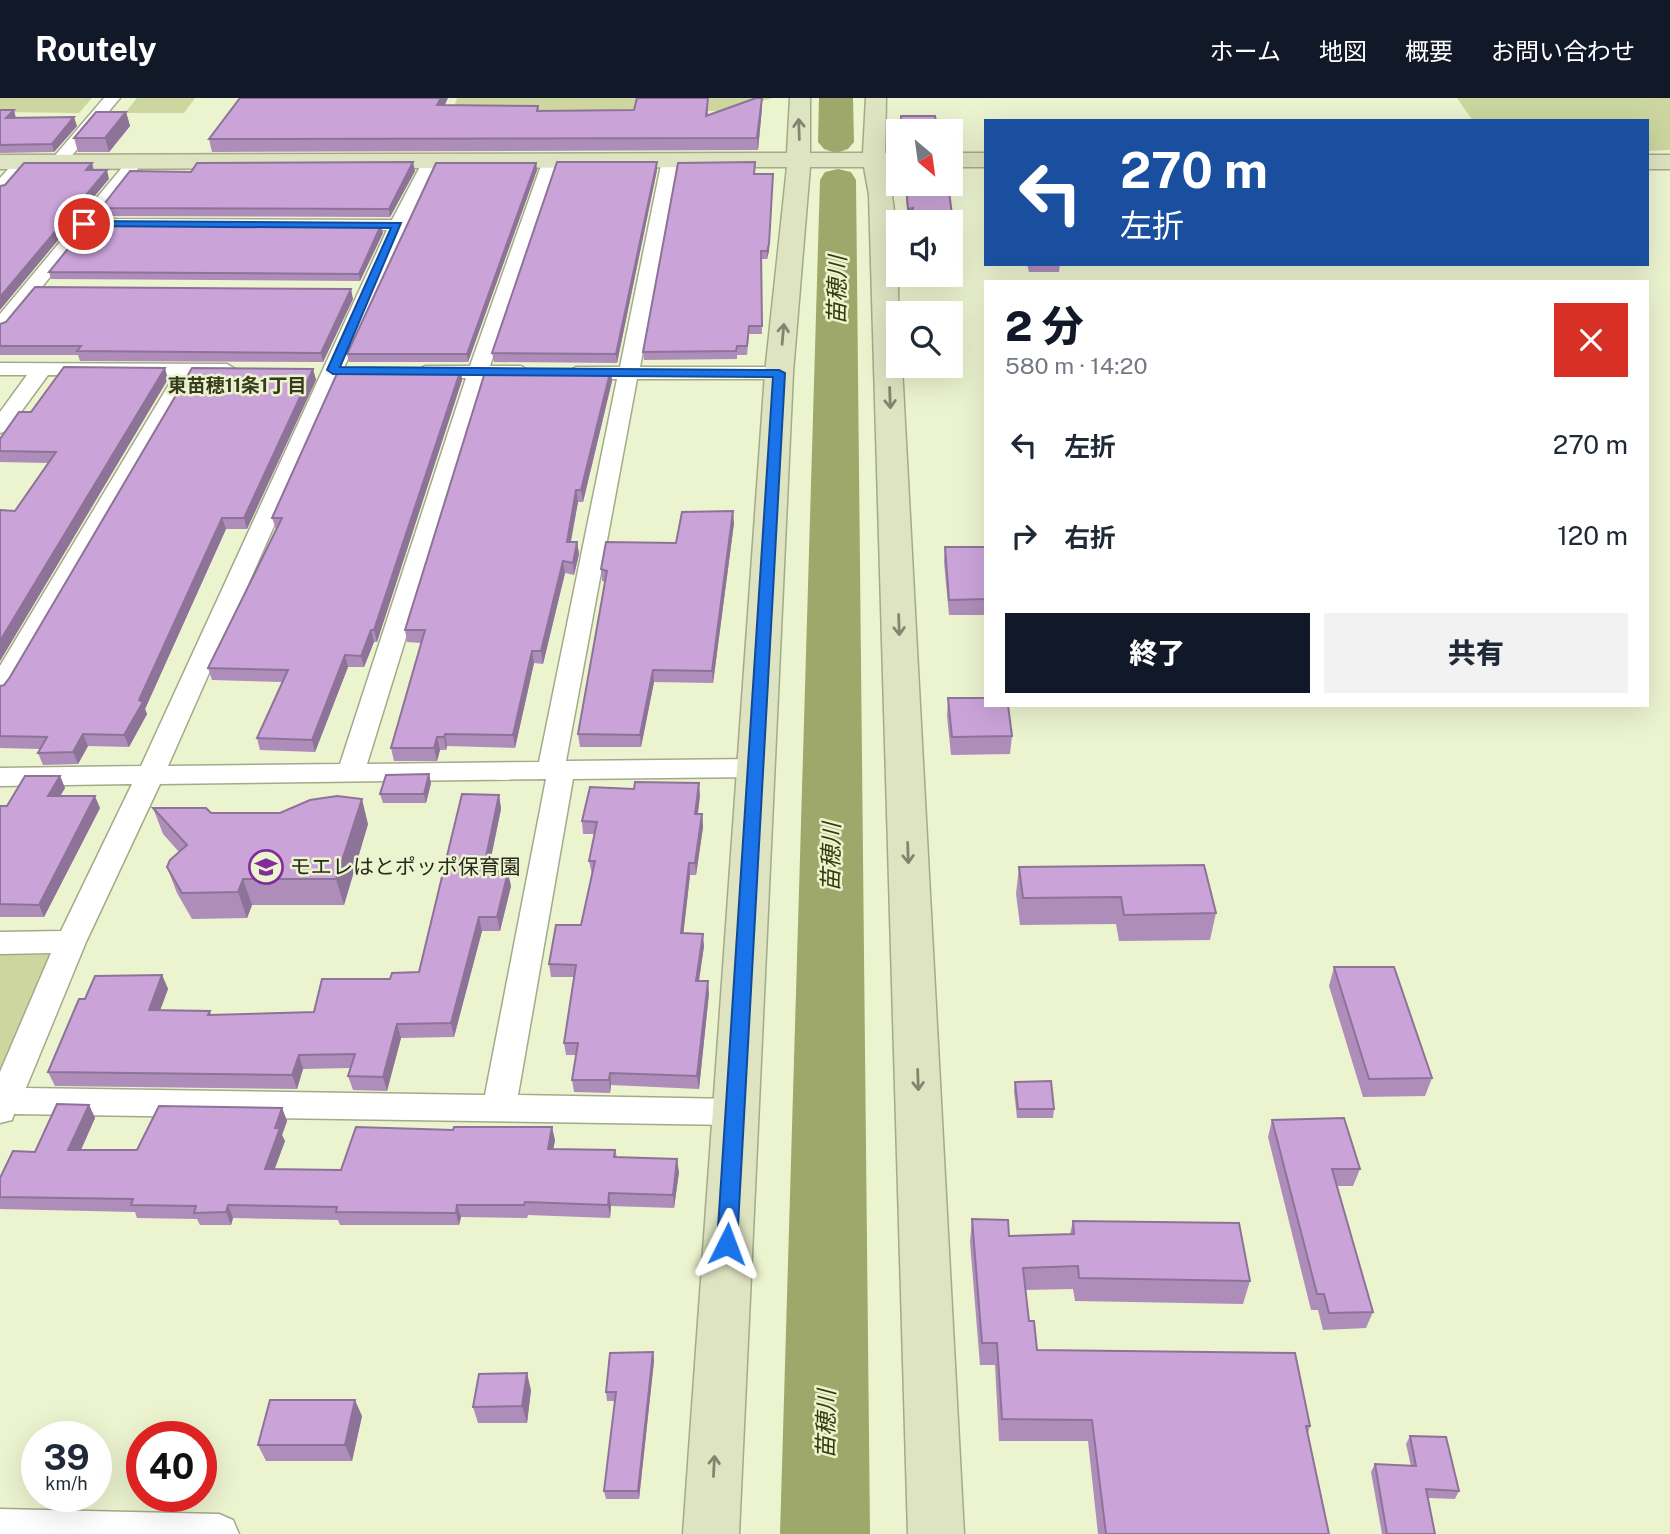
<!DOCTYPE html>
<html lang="ja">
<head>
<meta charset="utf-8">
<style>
  :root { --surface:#fff; --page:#f2f2f3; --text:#1f2937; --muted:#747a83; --accent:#111827 }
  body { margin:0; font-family:"Public Sans","Noto Sans JP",sans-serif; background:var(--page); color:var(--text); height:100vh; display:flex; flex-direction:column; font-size:26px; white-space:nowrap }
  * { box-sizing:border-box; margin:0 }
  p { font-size:23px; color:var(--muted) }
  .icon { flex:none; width:38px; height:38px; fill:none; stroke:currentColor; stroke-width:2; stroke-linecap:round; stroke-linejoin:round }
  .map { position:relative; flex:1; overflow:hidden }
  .sheet { position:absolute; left:984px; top:182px; width:665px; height:427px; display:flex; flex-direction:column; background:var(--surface); border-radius:0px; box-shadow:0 7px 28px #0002 }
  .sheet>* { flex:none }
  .guide { position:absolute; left:984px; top:21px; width:665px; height:147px; border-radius:0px; box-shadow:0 7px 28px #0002; background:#1a4fa0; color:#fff; overflow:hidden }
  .needle { width:46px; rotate:151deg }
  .fabs { position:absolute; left:886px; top:21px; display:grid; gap:14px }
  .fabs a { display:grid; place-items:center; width:77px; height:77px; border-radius:0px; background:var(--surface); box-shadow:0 7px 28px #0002; font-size:35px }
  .speed { position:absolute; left:21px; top:1323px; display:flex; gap:14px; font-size:35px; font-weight:700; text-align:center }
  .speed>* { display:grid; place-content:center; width:91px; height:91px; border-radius:50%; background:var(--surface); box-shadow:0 7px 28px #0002; line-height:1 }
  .speed small { font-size:18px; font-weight:400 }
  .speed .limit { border:10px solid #d22; background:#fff; color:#111 }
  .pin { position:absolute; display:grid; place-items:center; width:60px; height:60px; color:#fff; margin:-30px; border:4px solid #fff; border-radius:50%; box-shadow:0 2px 7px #0007 }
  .me { position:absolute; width:77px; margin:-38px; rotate:3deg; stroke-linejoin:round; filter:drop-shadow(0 0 5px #0008) }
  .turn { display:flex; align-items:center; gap:24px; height:147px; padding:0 21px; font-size:32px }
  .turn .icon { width:91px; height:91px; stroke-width:2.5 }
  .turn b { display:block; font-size:49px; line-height:60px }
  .round { display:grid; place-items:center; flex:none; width:74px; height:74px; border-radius:0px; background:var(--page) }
  .overview { display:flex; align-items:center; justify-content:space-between; height:119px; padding:0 21px }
  h1 { font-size:42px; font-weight:800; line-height:52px; color:var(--accent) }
  .cta { display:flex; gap:14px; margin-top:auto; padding:14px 21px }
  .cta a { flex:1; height:80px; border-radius:0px; background:var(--accent); color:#fff; font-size:28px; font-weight:800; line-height:80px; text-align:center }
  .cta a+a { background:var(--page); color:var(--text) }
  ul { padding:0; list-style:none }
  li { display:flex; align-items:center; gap:21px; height:91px; padding:0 21px }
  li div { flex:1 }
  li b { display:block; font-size:26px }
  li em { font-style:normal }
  header { display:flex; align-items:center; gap:42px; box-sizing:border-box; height:98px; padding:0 35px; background:var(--accent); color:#fff }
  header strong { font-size:33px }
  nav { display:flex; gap:38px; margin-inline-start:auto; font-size:24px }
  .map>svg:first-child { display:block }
</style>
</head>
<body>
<header>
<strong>Routely</strong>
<nav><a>ホーム</a><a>地図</a><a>概要</a><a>お問い合わせ</a></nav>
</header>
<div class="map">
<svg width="1670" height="1436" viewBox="0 0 1670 1436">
  <rect width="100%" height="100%" fill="#ecf3cf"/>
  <!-- green -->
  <g fill="#ccd69e">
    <polygon points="0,0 92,0 79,15 0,14"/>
    <polygon points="137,0 195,0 184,15 125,15"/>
    <polygon points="457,0 773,0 727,13 453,12"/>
    <polygon points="1457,0 1670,0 1670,52 1647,53 1647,23 1473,23"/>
    <polygon points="0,857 57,857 0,983"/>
  </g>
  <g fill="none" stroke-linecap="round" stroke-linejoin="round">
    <!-- river -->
    <g fill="#9da86a" fill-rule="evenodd">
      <polygon points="819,0 853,0 854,44 848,51 836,55 824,51 818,44"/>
      <polygon points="838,71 851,74 856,82 870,1436 780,1436 820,82 825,74"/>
    </g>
    <!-- street casing -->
    <g stroke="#a3aa88" stroke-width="3">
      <g id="street">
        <polygon points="104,0 120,0 64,67 52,67 52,61"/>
        <path d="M551,57L559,62L490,268H521L531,274L521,280H486L367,666L539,664L617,281H576L566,275L576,269H620L662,62L664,59H676L678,62L640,269H779L789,275L779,281H637L566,663L754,661L764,664L768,670L764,676L754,679L573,681L518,997L734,1001L746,1004L751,1014L746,1024L734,1027L14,1016L12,1022L0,1025V974L51,855L0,856V834L61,833L132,686L0,688V670L141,668L387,132L89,131L7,232L0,234V216L130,60H142L144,63L98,121L392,122L424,61H436L438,64L407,127L168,668L340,666L466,280H425L415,274L425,268H470L543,62ZM546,681L485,997L26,990L86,844L160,686Z"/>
        <polygon points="23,59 31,64 6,94 0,95 0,80 17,61"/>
        <polygon points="0,265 227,266 237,272 227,278 194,278 13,590 9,596 0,598 0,568 174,278 48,277 7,333 0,335 0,314 27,277 0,277"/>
        <polygon points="0,1411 219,1416 233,1422 239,1436 0,1436"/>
      </g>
    </g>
    <!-- secondary casing -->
    <g stroke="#a3aa88" stroke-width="3">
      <g id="secondary">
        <path d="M790,0H810V55H863L866,0H886L885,55H898V69H887C901,134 898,202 898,268H902L964,1436H908L869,97L864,69H810L793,275L739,1436H683L765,275L787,69L0,71V57L787,55Z"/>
        <rect x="950" y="55" width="35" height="14"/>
        <rect x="1647" y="57" width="23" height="14"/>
      </g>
    </g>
    <!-- street -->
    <use href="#street" fill="#fff" fill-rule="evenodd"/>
    <!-- secondary -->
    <use href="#secondary" fill="#dee3c2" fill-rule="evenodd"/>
  </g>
  <!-- wall -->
  <g fill="#ae8dba">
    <polygon points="708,0 708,17 762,10 758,52 212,54 209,41 445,8 538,8 539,13 634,12"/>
    <polygon points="0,12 16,20 77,28 54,54 0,55"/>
    <polygon points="126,14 130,28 109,54 78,54 74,40"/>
    <polygon points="755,64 755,76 773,76 769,153 767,161 761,161 762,236 749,236 747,257 737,257 737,261 644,262 643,254"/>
    <polygon points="536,65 537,72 468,264 349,264 347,256"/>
    <polygon points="657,72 617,265 494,264 492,255"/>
    <polygon points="415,73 390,119 103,118 101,110"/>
    <polygon points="905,86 948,86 959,170 959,182 926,182 925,177 950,177 950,124 913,124 913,122 908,122"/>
    <polygon points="383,135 360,183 51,181 49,174"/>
    <polygon points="1027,166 1060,166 1059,174 1029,174"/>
    <polygon points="353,201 323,264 80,263 78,257 0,257 0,226"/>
    <polygon points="313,271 316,282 247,431 226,431 145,611 147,616 129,649 88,648 78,666 43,667 38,655 41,651 0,650 0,588 4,587"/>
    <polygon points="461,271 462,282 377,544 374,544 364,569 348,569 315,654 260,652 257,640 282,584 212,582 208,570 276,431 272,420"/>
    <polygon points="611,271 612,283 583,404 578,404 571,444 577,444 579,456 574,477 565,475 543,566 534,565 515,650 447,648 446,652 440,652 437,663 394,663 391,650 421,545 407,544 405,532"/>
    <polygon points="168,281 0,563 0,412 15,413 48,365 0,364 0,341 31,314"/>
    <polygon points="734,425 713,585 654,584 641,649 580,649 578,636 605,484 602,483 601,471"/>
    <polygon points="945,449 985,449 985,517 949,517 944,464"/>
    <polygon points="948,600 1012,638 1010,656 951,657 947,618"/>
    <polygon points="60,678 65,690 60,698 100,710 44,819 0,819 0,708 7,708"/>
    <polygon points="431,685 426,705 383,705 380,696"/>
    <polygon points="499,697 501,711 488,774 511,788 500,833 482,833 454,939 401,940 387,993 353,992 348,978 351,970 303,971 297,991 55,988 48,974 85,901 162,877 168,891 160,912 210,913 211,917 314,914 390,881 419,874"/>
    <polygon points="700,697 698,716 702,716 703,729 696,777 690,777 683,836 704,848 699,883 709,895 699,991 611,987 610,995 574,994 572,982 576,957 566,957 564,945 574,879 551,879 549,866 581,827 592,776 589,763 594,736 583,736 582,723"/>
    <polygon points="153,710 211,715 368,726 344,807 252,807 247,820 192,821 177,795 167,769 179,754 163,736"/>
    <polygon points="1019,769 1216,815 1210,842 1119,843 1116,826 1020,827 1016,796"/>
    <polygon points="1334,869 1432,980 1425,998 1363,999 1329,888"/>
    <polygon points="1015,984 1054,1011 1053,1020 1017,1020 1014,993"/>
    <polygon points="89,1007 95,1020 81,1052 137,1052 282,1010 287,1023 282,1037 285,1043 274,1071 341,1072 555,1042 553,1051 615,1052 617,1059 679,1074 674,1110 611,1108 610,1120 528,1117 527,1120 461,1119 459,1127 340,1127 338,1122 233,1120 231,1127 200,1127 197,1121 137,1120 135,1114 0,1111 0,1080 35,1054"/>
    <polygon points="1272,1022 1360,1071 1353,1088 1337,1088 1373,1214 1366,1230 1323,1232 1318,1212 1311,1212 1268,1039"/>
    <polygon points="972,1121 1009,1138 1070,1136 1073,1123 1250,1183 1243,1206 1075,1203 1073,1191 1025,1192 1029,1223 1037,1252 1310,1328 1308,1335 1329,1436 1098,1436 1088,1343 999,1343 995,1267 980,1267 970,1144"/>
    <polygon points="653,1254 654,1263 639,1401 606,1401 604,1393 615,1303 607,1303 606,1294"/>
    <polygon points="531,1292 527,1325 478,1325 473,1309"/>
    <polygon points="362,1318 352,1363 266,1363 258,1347"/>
    <polygon points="1410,1338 1459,1393 1455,1401 1428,1400 1435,1436 1382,1436 1371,1374 1375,1366 1411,1368 1406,1346"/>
  </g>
  <!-- shaded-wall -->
  <g fill="#8d7397">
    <polygon points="441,0 448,0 439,20 437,7"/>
    <polygon points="762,0 762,10 758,52 757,40"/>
    <polygon points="14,12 16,20 6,20"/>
    <polygon points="126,14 130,28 109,54 105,40"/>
    <polygon points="74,19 77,28 54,54 52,46"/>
    <polygon points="413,64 415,73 390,119 389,111"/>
    <polygon points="657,64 657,72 617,265 616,256"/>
    <polygon points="92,65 94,73 86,72"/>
    <polygon points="536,65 537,72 468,264 467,256"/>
    <polygon points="107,72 109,81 0,212 0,199"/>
    <polygon points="773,76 769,153 767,161 767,153"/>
    <polygon points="381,127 383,135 360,183 359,176"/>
    <polygon points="351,191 353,201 323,264 321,255"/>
    <polygon points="165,270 168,281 0,563 0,543"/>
    <polygon points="313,271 316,282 247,431 244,420"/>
    <polygon points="461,271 462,282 377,544 374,532"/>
    <polygon points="611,271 612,283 583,404 581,392"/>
    <polygon points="576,392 578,404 568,456 567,444"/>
    <polygon points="733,413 734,425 713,585 712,573"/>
    <polygon points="222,420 226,431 145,611 147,616 129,649 124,637"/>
    <polygon points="577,444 579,456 574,477 573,465"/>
    <polygon points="563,463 565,475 543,566 541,553"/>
    <polygon points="371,532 374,544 364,569 361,558"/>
    <polygon points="532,553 534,565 515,650 513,637"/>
    <polygon points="345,557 348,569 315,654 312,642"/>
    <polygon points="653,572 654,584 641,649 640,637"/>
    <polygon points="83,636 88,648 78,666 73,654"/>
    <polygon points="445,636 447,648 446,652 444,639"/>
    <polygon points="437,639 440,652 437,663 434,650"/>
    <polygon points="429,676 431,685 426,705 424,696"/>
    <polygon points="60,678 65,690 53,710 48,698"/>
    <polygon points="699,685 700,697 696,729 695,716"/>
    <polygon points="499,697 501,711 485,788 483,773"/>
    <polygon points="95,698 100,710 44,819 39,807"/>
    <polygon points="362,701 368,726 344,807 336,781"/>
    <polygon points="702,716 703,729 696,777 695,765"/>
    <polygon points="689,765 690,777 682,848 681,835"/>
    <polygon points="508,774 511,788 500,833 497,819"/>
    <polygon points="243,781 252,807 247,820 238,794"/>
    <polygon points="479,819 482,833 454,939 451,925"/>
    <polygon points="703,836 704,848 697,895 696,883"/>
    <polygon points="162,877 168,891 155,926 149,912"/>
    <polygon points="708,883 709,895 699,991 697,978"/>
    <polygon points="397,926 401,940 387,993 383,979"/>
    <polygon points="299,957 303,971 297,991 292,977"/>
    <polygon points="610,975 611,987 610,995 609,982"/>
    <polygon points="89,1007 95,1020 75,1065 68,1052"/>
    <polygon points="282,1010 287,1023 282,1037 285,1043 270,1084 265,1071"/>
    <polygon points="552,1029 555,1042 551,1063 548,1051"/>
    <polygon points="677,1061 679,1074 674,1110 673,1097"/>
    <polygon points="609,1095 611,1108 610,1120 608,1107"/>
    <polygon points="228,1107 233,1120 231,1127 226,1114"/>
    <polygon points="457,1107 461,1119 459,1127 456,1115"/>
    <polygon points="653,1254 654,1263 639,1401 638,1393"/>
    <polygon points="527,1275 531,1292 527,1325 522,1308"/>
    <polygon points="355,1302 362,1318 352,1363 345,1347"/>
  </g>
  <!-- building -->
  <g fill="#caa4d8" stroke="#8d7397" stroke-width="2">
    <polygon points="240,0 441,0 437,7 538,8 537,13 634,12 637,0 708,0 706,18 756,0 762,0 757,40 209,41"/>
    <polygon points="0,12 14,12 6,20 74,19 52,46 0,47"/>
    <polygon points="96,14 126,14 105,40 74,40"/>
    <polygon points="901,18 935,18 938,33 902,33"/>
    <polygon points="413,64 389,111 101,110 130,73 191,74 197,65"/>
    <polygon points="557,64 657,64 616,256 492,255"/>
    <polygon points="755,64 754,76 773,76 769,146 767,153 761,153 762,228 749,228 747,248 737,248 736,253 643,254 678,65"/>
    <polygon points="24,65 92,65 86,72 107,72 0,199 0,88 5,87"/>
    <polygon points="436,65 536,65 467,256 347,256"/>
    <polygon points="906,86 948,86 959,170 950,170 950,124 922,124 922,118 913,118 913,110 908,111"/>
    <polygon points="88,126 381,127 359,176 49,174"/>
    <polygon points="35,189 351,191 321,255 77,253 81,248 0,248 0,226 6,224"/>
    <polygon points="64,269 165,270 0,543 0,412 15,413 56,354 0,353 0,341 19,314 31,314"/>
    <polygon points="192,270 313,271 244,420 222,420 139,602 143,604 124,637 83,636 73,654 38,655 47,639 0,638 0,588 4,587 10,579"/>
    <polygon points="339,271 461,271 374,532 371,532 361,558 345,557 312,642 257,640 288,572 208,570 282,420 272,420"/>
    <polygon points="486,271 611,271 581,392 576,392 567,444 577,444 573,465 563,463 541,553 532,553 513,637 445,636 444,639 437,639 434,650 391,650 425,532 405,532"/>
    <polygon points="733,413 712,573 653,572 640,637 578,636 607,473 601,471 606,444 676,445 682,414"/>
    <polygon points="945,449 985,449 985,501 949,502"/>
    <polygon points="948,600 985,600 985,607 1008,607 1012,638 952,639"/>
    <polygon points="429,676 424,696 380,696 386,677"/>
    <polygon points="25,678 60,678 48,698 95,698 39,807 0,806 0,708 7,708"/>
    <polygon points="635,684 699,685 695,716 702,716 695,765 689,765 681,835 703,836 696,883 708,883 697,978 610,975 609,982 572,982 578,945 564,945 576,867 549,866 556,827 581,827 595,763 589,763 597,724 582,723 590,689 634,691"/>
    <polygon points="462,696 499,697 483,773 508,774 497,819 479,819 451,925 397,926 383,979 348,978 355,956 299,957 292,977 48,974 79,901 85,901 95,878 162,877 149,912 210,913 208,917 314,914 322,881 390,881 392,875 419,874"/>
    <polygon points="337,698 362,701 336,781 243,781 238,794 182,795 167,769 170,762 187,747 153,710 206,710 211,715 280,715 310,702"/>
    <polygon points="1204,767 1216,815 1124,817 1121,799 1023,800 1019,769"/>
    <polygon points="1334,869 1394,869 1432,980 1369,981"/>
    <polygon points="1051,983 1054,1011 1018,1011 1015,984"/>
    <polygon points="57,1006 89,1007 68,1052 137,1052 159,1008 282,1010 275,1030 280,1030 265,1071 341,1072 356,1029 453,1032 454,1029 552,1029 548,1051 615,1052 614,1059 677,1061 673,1097 609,1095 608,1107 525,1104 524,1107 457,1107 456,1115 336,1114 337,1109 228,1107 226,1114 194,1115 196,1108 131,1107 133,1101 0,1099 0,1080 13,1053 35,1054"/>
    <polygon points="1344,1020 1360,1071 1332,1071 1373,1214 1329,1215 1324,1196 1317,1196 1272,1022"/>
    <polygon points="972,1121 1008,1122 1009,1138 1074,1136 1073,1123 1239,1125 1250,1183 1079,1180 1078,1168 1023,1170 1029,1223 1034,1223 1037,1252 1295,1255 1310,1328 1306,1328 1329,1436 1106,1436 1092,1322 1002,1321 997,1245 982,1245"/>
    <polygon points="653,1254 638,1393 604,1393 616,1294 606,1294 610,1255"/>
    <polygon points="527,1275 522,1308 473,1309 479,1276"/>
    <polygon points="270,1302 355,1302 345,1347 258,1347"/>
    <polygon points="1410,1338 1446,1339 1459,1393 1426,1391 1435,1436 1387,1436 1375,1366 1416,1368"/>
  </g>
  <!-- one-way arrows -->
  <defs><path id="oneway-shaft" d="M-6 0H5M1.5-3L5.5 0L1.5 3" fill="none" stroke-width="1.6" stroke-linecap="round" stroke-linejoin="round" transform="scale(1.75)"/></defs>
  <g stroke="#828670">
    <use href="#oneway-shaft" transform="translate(799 31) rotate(-92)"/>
    <use href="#oneway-shaft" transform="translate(783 236) rotate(-85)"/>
    <use href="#oneway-shaft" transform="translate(890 300) rotate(88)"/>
    <use href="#oneway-shaft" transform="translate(899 527) rotate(88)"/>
    <use href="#oneway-shaft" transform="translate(908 755) rotate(88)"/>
    <use href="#oneway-shaft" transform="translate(918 982) rotate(88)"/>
    <use href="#oneway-shaft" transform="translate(714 1368) rotate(-87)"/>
  </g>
  <!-- route -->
  <polygon fill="#1a73e8" stroke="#114b97" stroke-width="2" points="84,123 401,125 340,269 779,272 785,275 737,1146 734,1152 727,1155 720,1152 717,1146 773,279 333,276 327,272 391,130 80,128"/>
  <!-- icons -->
  <defs>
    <g id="school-ring" transform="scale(1.75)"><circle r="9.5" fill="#ecf3cf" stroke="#812c9b" stroke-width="1.5"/><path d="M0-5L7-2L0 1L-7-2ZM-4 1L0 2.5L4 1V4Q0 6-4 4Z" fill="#812c9b"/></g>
  </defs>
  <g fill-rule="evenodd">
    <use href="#school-ring" x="266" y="769"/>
  </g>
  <g text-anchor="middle" stroke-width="5" stroke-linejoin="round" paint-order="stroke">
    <!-- far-neighbourhood labels -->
    <g font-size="19" font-weight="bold" fill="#363b1d" stroke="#ecf3cf">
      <text x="237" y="294">東苗穂11条1丁目</text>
    </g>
    <!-- poi labels -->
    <g font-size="21" fill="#272a1d" stroke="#ecf3cf" text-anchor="start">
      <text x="290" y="776">モエレはとポッポ保育園</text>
    </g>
    <!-- water labels -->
    <g font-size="23" font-style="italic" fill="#343a0a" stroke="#ecf3cf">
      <text transform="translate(837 192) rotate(-89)" y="8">苗穂川</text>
      <text transform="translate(831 759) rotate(-89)" y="8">苗穂川</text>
      <text transform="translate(826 1326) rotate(-89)" y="8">苗穂川</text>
    </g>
  </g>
</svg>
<div class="fabs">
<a><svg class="needle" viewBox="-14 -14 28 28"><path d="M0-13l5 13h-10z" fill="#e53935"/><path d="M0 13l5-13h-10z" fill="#747a83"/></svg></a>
<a><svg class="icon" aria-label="sound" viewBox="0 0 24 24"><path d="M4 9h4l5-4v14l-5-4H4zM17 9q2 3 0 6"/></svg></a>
<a><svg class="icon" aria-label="search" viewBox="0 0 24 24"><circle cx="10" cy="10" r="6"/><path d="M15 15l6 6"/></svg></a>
</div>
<div class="speed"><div>39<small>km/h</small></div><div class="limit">40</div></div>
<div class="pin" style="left:84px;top:126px;background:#d93025"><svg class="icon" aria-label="arrive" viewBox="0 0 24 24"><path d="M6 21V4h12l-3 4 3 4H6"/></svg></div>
<svg class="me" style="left:727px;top:1146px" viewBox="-20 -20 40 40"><path d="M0-17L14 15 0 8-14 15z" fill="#1a73e8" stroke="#fff" stroke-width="4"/></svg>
<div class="guide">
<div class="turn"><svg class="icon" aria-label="left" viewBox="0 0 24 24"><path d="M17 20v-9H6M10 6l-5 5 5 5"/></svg><div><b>270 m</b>左折</div></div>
</div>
<section class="sheet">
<div class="overview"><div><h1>2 分</h1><p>580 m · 14:20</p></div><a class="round" style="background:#d93025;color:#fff"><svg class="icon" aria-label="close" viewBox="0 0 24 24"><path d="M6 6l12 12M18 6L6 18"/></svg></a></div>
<ul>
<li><svg class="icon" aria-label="left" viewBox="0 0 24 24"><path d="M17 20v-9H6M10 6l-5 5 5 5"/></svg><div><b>左折</b></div><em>270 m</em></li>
<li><svg class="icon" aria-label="right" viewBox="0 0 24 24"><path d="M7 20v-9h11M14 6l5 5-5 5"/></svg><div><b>右折</b></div><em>120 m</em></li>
</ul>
<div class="cta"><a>終了</a><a>共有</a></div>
</section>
</div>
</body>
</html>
